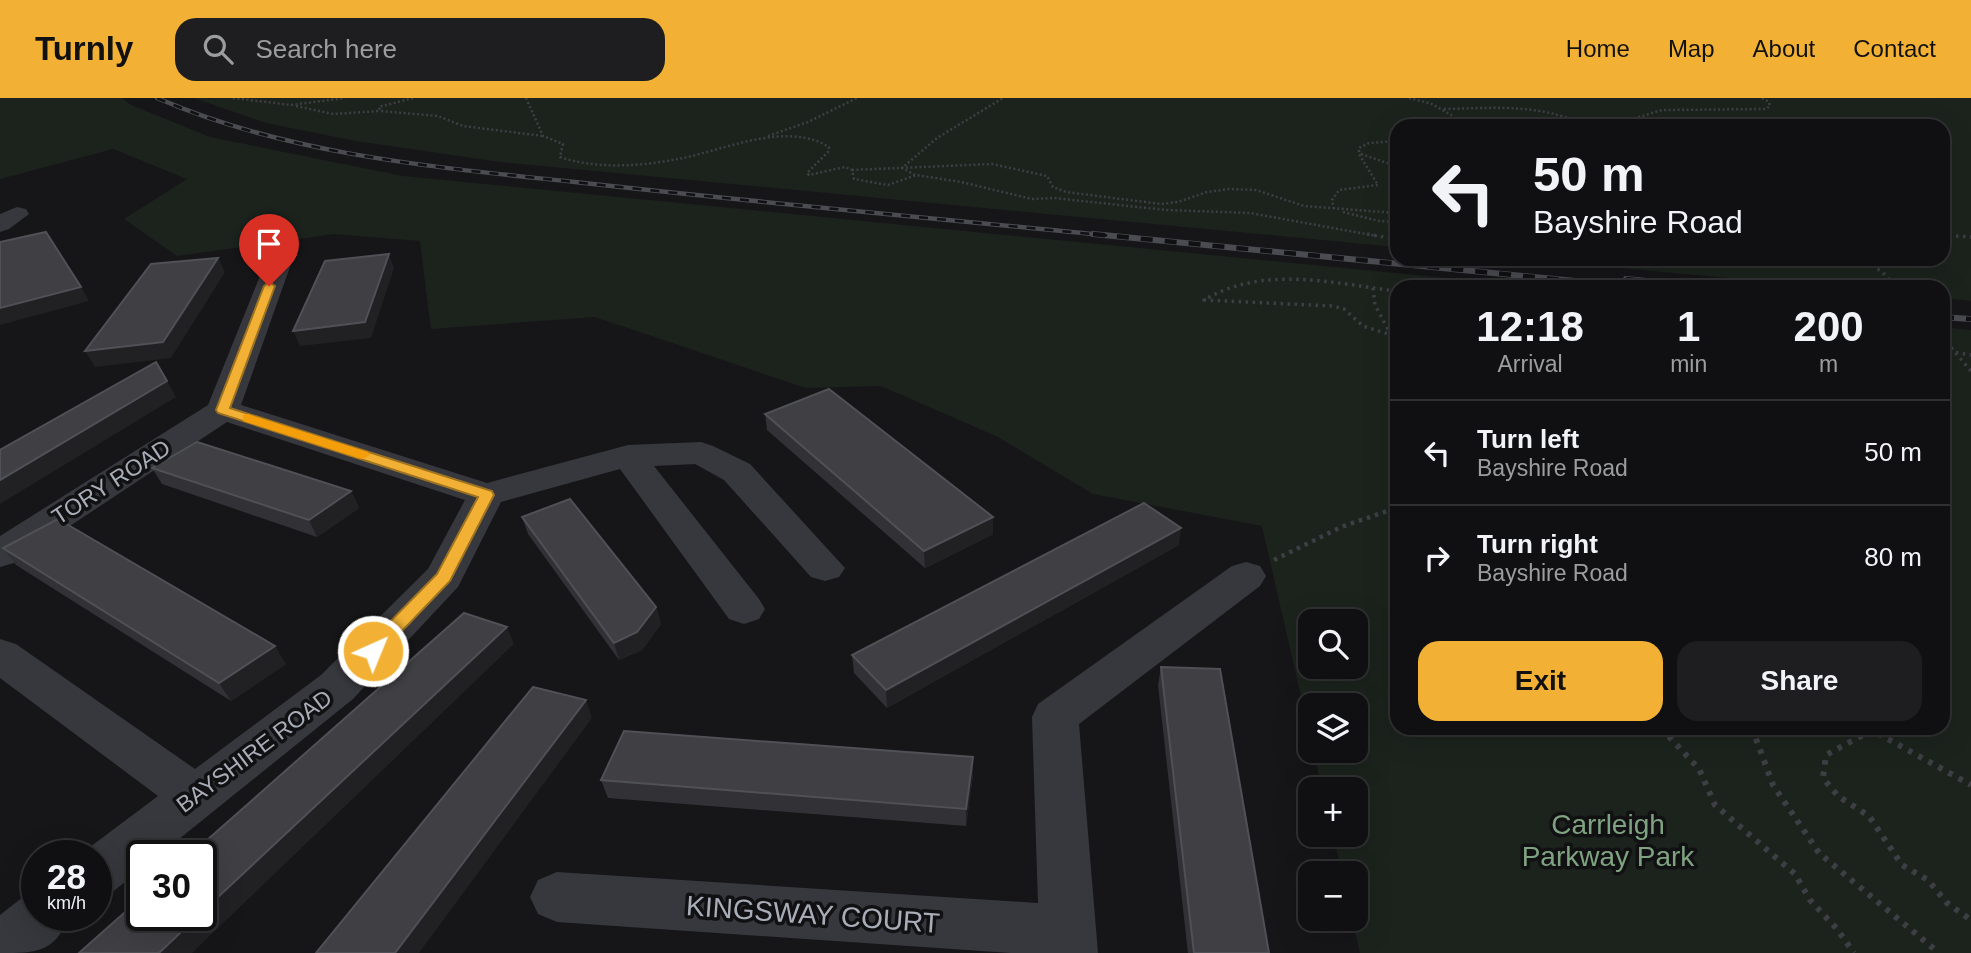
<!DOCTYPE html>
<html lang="en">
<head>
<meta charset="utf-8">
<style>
  :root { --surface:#101012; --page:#1e1e20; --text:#f1f3f6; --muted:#9c9d9f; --line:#303032; --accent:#f2b134 }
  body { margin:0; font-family:Helvetica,sans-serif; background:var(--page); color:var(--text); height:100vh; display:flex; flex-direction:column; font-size:26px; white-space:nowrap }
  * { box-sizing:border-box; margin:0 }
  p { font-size:23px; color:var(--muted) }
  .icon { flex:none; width:38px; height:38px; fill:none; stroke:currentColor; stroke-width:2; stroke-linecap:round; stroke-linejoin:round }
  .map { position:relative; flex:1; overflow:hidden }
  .details { position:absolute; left:1390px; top:182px; width:560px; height:455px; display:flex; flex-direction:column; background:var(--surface); border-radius:21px; box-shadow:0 7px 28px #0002,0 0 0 2px var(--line) }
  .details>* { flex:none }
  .banner { position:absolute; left:1390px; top:21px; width:560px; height:147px; border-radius:21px; box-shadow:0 7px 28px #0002,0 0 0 2px var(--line); background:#101012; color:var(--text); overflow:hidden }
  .fabs { position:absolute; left:1298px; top:511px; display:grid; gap:14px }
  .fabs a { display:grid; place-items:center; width:70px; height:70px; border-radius:14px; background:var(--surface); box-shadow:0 7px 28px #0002,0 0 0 2px var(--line); font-size:35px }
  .speed { position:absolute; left:21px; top:742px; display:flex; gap:14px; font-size:35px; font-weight:700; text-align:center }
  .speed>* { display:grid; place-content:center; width:91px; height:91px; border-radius:50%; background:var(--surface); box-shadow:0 7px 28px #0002,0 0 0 2px var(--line); line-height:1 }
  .speed small { font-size:18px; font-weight:400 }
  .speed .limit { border:4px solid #111; border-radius:10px; background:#fff; color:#111 }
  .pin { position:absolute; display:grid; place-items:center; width:60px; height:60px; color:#fff; margin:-72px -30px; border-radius:50% 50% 50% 0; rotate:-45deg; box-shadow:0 0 7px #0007 }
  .pin .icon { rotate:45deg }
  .me { position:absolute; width:77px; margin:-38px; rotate:44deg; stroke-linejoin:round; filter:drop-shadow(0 0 5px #0008) }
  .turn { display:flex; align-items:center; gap:24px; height:147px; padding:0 28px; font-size:32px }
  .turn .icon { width:91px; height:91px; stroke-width:2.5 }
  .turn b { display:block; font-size:49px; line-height:60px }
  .eta { display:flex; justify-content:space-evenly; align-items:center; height:119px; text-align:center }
  .eta b { font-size:42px; font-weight:700; line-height:49px }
  .cta { display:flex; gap:14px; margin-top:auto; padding:14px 28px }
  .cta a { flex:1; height:80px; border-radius:21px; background:var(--accent); color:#111; font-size:28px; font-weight:700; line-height:80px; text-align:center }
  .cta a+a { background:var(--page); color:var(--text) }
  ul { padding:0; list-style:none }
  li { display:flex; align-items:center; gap:21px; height:105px; padding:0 28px; border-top:2px solid var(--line) }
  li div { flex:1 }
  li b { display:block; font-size:26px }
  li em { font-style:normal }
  header { display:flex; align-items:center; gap:42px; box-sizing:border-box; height:98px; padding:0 35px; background:var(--accent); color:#111 }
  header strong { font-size:33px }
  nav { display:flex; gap:38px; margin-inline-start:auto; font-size:24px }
  .search { width:490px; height:63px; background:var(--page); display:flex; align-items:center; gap:18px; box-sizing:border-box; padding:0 24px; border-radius:21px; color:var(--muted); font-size:26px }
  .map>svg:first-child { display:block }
</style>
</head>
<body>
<header>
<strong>Turnly</strong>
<div class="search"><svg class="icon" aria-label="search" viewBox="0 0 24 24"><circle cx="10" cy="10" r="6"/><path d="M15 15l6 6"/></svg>Search here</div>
<nav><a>Home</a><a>Map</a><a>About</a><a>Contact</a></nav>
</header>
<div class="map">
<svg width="1971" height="855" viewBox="0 0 1971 855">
  <rect width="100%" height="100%" fill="#161618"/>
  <!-- green -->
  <g fill="#1c231d" fill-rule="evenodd">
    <path d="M0,0H122L131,7L210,39L403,78L1538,189H1396V630H1942L1943,229L1971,232V855H1360L1352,821H1356V775H1342L1333,737H1356V691H1322L1313,653H1356V607H1311V642L1262,428L1093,396L998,339L881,288L806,290L595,219L431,231L420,143L334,136L177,158L124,121L187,81L113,51L0,81ZM1311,523H1356V569H1311Z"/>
    <polygon points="194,0 1971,0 1971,203 1943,200 1942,189 1822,189 1525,161 1942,161 1942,28 1396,28 1396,149 500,64 356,43 266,25"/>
  </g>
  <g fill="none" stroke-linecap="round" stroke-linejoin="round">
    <!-- path-far3 -->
    <g stroke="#3d3f44" stroke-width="2.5" stroke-dasharray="2 2.5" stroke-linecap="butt">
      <polyline points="233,0 291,7 345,0"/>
      <polyline points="413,0 379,9 380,13 438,18 463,28 543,38"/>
      <path d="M526,0L543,38L563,46L560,59C598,72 644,68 683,60C727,51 787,23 829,49L828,54L807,75L809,77L845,69L852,72L854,81L888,87L916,77L961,84L1032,101L1054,100L1166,112L1250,115L1377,138"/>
      <polyline points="1409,0 1432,6 1453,18 1449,28"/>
      <polyline points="296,8 333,16 380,13"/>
      <path d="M1444,11C1494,10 1541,5 1587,28"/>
      <polyline points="1635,28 1639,19 1662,12 1766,11 1770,8 1769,4 1762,0"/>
      <polyline points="768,38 808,24 857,0"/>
      <polyline points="1361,56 1396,68"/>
      <polyline points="852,72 992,66 1047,78 1053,89 1066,94 1161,106 1178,104 1207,94 1229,91 1256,92 1304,108 1396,115"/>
      <polyline points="915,77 902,70 937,40 1003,0"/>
      <polyline points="1334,111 1332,102 1339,92 1378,87 1359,56 1359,50 1369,45 1396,43"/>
      <polyline points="1343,114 1379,123 1396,124"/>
      <polyline points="1942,137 1950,138"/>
    </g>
    <!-- path-far2 -->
    <g stroke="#3d3f44" stroke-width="3.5" stroke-dasharray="2.5 4.5" stroke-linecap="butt">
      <polyline points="1367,136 1396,141"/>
      <polyline points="1942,137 1971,139"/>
      <polyline points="1859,161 1881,173 1897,189"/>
      <polyline points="1400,189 1424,184 1465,189"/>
      <polyline points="1373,190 1375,207 1391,237"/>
      <path d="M1396,193C1331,185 1263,167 1204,202L1333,208L1344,211L1363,228L1391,237L1396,246"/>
      <polyline points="1942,239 1971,273"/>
      <polyline points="1942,252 1971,257"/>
    </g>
    <!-- path-far1 -->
    <polyline stroke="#3d3f44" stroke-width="4.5" stroke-dasharray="3.5 5" stroke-linecap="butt" points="1274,462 1341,429 1396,410"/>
    <!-- path -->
    <g stroke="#3d3f44" stroke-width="6" stroke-dasharray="4.5 7" stroke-linecap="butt">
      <polyline points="1661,630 1699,671 1715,707 1795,776 1810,802 1837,831 1854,855"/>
      <polyline points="1752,630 1773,687 1819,755 1939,855"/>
      <polyline points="1868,630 1971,687"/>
      <polyline points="1872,632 1826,657 1823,680 1838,698 1869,718 1902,767 1928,782 1947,805 1971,822"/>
    </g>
    <!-- minor -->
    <g fill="#37383d" fill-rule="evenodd">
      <polygon points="17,109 26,111 29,116 9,131 0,134 0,116"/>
      <polygon points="279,155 288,157 292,163 241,307 487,385 628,347 701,344 713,348 750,366 845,470 839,479 825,483 811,479 724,382 695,366 654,368 759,501 765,511 759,521 744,526 729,521 620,371 501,404 458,489 353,601 158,758 142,758 142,770 115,792 96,799 96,758 78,758 158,698 0,580 0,541 16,546 195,671 321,577 428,471 465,402 227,324 14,465 0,469 0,438 208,307 266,163 270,157"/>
      <polygon points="1246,464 1260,468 1266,478 1260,488 1079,626 1098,855 1011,855 557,824 538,816 530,799 538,782 557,774 1038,805 1032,619 1038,606 1232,468"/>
      <path d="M37,794V817H71C53,855 39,855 0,855V817L23,799Z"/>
    </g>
    <!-- rail-far1 casing -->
    <g stroke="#4a4c52" stroke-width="4.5">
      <path id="rail-far1" d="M157,0C288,57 434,69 575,84C753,104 932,120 1111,138"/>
    </g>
    <!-- rail casing -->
    <g stroke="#4a4c52" stroke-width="6">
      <g id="rail">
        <polyline points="1093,136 1637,189"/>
        <polyline points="1626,181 1706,189"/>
        <polyline points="1942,219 1971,221"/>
      </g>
    </g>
    <!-- rail-far1 -->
    <use href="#rail-far1" stroke="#111113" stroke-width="2.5" stroke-dasharray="9" stroke-linecap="butt"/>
    <!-- rail -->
    <use href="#rail" stroke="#111113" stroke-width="4.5" stroke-dasharray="12" stroke-linecap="butt"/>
  </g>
  <!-- wall -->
  <g fill="#323236">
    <polygon points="765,316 993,436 925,470 767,332"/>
    <polygon points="152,370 351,393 359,410 317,439 162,386"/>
    <polygon points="522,419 656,509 661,526 642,552 619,562 528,436"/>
    <polygon points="1179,447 887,610 854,575 852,557"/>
    <polygon points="3,450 286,566 231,603 16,467"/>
    <polygon points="1161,569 1269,855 1188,855 1158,587"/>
    <polygon points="973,677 966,728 608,700 601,682"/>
  </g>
  <!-- shaded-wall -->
  <g fill="#212124">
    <polygon points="389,156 394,170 371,240 300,248 293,233"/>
    <polygon points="218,160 225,174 171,260 95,269 85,253"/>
    <polygon points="81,189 89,203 0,227 0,210"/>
    <polygon points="167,283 176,299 0,406 0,382"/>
    <polygon points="351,393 359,410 317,439 309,422"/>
    <polygon points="993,419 993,436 925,470 924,453"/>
    <polygon points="1181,430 1179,447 887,610 886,592"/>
    <polygon points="656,509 661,526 642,552 619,562 614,545"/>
    <polygon points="507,529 514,546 192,855 159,855 199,817 201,817 201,815"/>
    <polygon points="275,548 286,566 231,603 219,585"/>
    <polygon points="586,602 592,620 419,855 395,855"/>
    <polygon points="973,659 973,677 966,728 966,711"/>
  </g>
  <!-- building -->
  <g fill="#3f3f44" stroke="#4f5156" stroke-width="2">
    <polygon points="46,134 81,189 0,210 0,144"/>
    <polygon points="389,156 365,224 293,233 325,163"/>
    <polygon points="218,160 163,244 85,253 151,166"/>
    <polygon points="156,264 167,283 0,382 0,352"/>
    <polygon points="829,291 993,419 924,453 765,316"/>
    <polygon points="197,344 351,393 309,422 152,370"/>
    <polygon points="570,401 656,509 637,534 614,545 522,419"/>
    <polygon points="1144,405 1181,430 886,592 852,557"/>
    <polygon points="58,421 275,548 219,585 3,450"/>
    <polygon points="464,515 507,529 201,815 201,758 189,758"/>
    <polygon points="1161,569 1220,571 1269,855 1194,855"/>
    <polygon points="533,589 586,602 395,855 316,855"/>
    <polygon points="624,633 973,659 966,711 601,682"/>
    <polygon points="142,799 142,817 199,817 159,855 79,855"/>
  </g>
  <!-- route -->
  <polygon fill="#f2b134" stroke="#9d7322" stroke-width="2" points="269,184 275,188 230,310 492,393 494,397 450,483 379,557 366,557 364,553 366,548 437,476 478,399 218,315 216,312 264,188"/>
  <!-- slow -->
  <polygon fill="#f59e0b" points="248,316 368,354 370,357 363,361 358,360 243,323 243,317"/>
  <g text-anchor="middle" stroke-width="7" stroke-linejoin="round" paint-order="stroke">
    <!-- street labels -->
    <g font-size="23" fill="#a8adb8" stroke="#111113">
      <text transform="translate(111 384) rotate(-33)" y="8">TORY ROAD</text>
      <text transform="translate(254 653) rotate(-37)" y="8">BAYSHIRE ROAD</text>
    </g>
    <!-- near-park labels -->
    <g font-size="28" fill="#7fa381" stroke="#111113">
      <text x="1608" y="736">Carrleigh<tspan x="1608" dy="32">Parkway Park</tspan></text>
    </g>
    <!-- near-street labels -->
    <g font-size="28" fill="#a8adb8" stroke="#111113">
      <text transform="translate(813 816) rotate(4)" y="10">KINGSWAY COURT</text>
    </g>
  </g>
</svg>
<div class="fabs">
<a><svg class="icon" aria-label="search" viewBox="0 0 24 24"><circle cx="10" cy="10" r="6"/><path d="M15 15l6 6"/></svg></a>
<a><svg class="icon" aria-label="layers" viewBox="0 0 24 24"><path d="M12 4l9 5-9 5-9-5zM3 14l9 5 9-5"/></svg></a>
<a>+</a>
<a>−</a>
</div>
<div class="speed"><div>28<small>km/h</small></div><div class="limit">30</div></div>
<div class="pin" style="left:269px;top:188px;background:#d93025"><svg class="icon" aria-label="arrive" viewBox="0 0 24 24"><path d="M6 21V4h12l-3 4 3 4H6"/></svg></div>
<svg class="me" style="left:373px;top:553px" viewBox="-20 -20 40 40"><circle r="17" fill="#f2b134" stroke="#fff" stroke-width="3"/><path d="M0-11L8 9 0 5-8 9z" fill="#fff"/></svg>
<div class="banner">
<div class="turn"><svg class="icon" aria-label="left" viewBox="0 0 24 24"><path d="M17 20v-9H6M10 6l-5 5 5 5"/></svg><div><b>50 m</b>Bayshire Road</div></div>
</div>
<section class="details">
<div class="eta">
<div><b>12:18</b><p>Arrival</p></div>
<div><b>1</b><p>min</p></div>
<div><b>200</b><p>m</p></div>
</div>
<ul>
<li><svg class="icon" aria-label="left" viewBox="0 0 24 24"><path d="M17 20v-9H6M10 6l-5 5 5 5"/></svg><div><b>Turn left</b><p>Bayshire Road</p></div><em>50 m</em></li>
<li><svg class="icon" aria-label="right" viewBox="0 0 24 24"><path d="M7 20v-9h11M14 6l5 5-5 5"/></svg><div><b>Turn right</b><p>Bayshire Road</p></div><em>80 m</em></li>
</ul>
<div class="cta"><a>Exit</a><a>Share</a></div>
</section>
</div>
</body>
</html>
